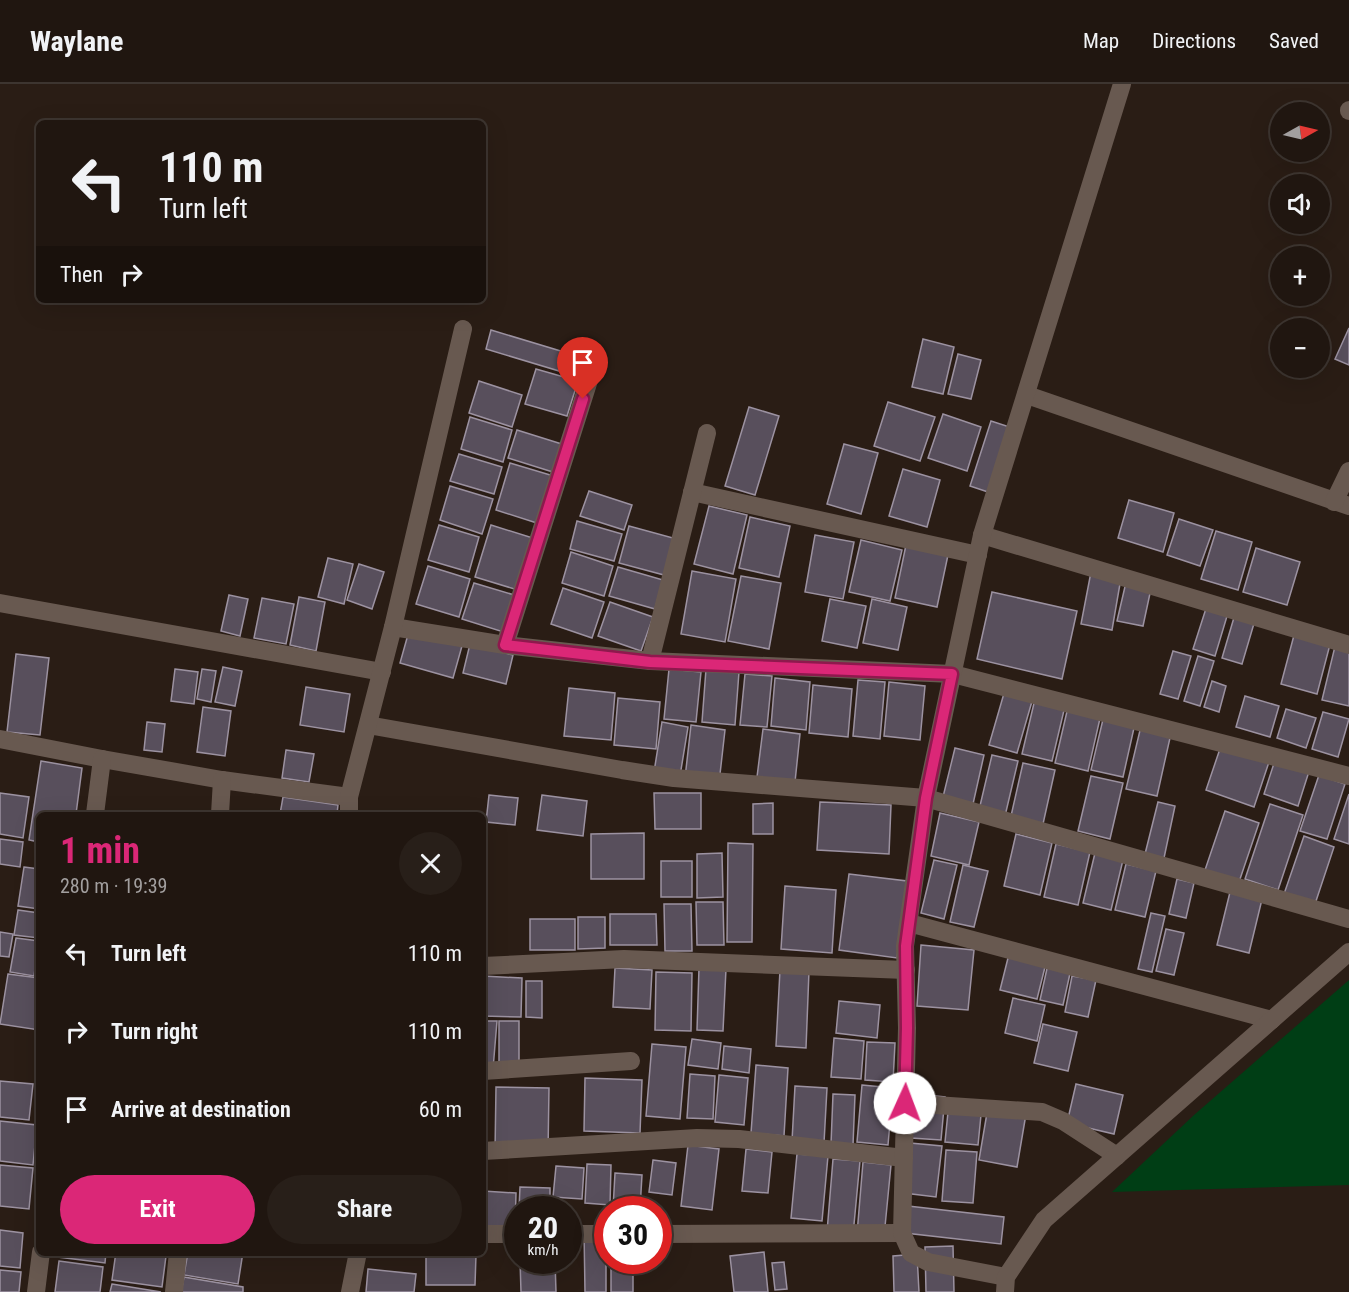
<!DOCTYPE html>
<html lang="en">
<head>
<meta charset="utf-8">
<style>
  :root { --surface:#201610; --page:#281f19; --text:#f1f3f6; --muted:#a29f9f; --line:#3d3530; --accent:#db2777 }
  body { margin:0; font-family:"Roboto Condensed",sans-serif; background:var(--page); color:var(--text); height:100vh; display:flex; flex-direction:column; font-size:22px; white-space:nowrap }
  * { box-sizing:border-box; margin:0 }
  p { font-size:20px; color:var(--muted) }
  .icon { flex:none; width:33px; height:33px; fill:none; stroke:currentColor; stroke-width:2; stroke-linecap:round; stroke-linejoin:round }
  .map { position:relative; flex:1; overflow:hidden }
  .sheet { position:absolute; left:36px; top:728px; width:450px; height:444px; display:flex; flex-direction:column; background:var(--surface); border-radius:9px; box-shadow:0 6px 24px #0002,0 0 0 2px var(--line) }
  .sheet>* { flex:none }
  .banner { position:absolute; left:36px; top:36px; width:450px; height:183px; border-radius:9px; box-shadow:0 6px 24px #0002,0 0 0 2px var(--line); background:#201610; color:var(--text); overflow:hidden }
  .needle { width:39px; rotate:82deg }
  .buttons { position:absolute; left:1270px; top:18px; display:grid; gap:12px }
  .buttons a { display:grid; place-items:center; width:60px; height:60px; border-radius:50%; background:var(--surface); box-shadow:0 6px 24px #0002,0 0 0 2px var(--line); font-size:30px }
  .speed { position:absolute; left:504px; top:1112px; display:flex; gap:12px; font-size:30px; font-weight:700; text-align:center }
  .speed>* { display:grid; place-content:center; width:78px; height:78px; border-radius:50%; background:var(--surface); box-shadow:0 6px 24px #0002,0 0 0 2px var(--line); line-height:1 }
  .speed small { font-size:15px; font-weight:400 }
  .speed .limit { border:9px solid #d22; background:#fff; color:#111 }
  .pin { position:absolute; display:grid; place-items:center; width:51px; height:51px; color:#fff; margin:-62px -26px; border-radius:50% 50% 50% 0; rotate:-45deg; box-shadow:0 0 6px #0007 }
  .pin .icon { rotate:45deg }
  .me { position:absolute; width:66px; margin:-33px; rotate:2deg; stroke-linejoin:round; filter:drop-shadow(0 0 4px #0008) }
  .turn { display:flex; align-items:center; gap:21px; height:126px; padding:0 24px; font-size:27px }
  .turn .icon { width:78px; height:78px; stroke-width:2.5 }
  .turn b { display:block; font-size:42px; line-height:51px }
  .then { display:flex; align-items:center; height:57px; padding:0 24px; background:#0003; gap:12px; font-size:22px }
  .round { display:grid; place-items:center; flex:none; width:63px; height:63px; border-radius:32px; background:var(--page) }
  .head { display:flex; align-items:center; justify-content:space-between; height:102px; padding:0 24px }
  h1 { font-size:36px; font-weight:700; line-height:45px; color:var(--accent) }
  .action { display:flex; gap:12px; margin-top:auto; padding:12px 24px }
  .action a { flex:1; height:69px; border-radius:36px; background:var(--accent); color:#fff; font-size:24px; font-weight:700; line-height:69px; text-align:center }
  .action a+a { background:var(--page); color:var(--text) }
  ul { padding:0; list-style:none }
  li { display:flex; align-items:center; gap:18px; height:78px; padding:0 24px }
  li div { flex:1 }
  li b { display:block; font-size:22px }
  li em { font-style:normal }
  header { display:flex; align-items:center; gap:36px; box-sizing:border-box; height:84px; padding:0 30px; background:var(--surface); border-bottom:2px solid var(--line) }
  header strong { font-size:28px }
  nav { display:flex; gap:33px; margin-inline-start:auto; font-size:21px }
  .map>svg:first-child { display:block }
</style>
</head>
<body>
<header>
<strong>Waylane</strong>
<nav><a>Map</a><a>Directions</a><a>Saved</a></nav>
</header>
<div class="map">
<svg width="1349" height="1208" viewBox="0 0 1349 1208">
  <rect width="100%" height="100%" fill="#2a1d15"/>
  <!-- green -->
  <polygon fill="#003e15" points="1349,896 1349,1101 1112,1108 1194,1031"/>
  <!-- building -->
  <g fill="#584f5c" stroke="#9c92a1" stroke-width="1.5">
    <polygon points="1349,244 1349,281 1335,275"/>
    <polygon points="491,246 584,274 579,293 486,265"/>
    <polygon points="923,255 954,263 943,310 912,303"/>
    <polygon points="958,270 981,276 971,315 948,310"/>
    <polygon points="536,285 578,297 567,332 525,320"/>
    <polygon points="479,297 522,311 512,343 469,329"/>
    <polygon points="888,318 935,333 920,377 874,362"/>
    <polygon points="749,323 779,332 755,411 725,402"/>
    <polygon points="943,330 981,343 967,387 928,374"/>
    <polygon points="470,333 512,346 503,378 461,365"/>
    <polygon points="991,337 1019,346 997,411 970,402"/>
    <polygon points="517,346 565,361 556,389 508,374"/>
    <polygon points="844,360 878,369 861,430 827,420"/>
    <polygon points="459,370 502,383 494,410 450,397"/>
    <polygon points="510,379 557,393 543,441 496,426"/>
    <polygon points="903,385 940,396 927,443 889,432"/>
    <polygon points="450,402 493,415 482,450 440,436"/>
    <polygon points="589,407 632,421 624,446 580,432"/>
    <polygon points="1129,416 1174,429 1163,468 1118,454"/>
    <polygon points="709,422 747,431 733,490 694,480"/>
    <polygon points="750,433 790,442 779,493 739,484"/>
    <polygon points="1179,435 1213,446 1200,482 1167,471"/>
    <polygon points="577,437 622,450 614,477 570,465"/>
    <polygon points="439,441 479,453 469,488 428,476"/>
    <polygon points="491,441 536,455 521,507 475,493"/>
    <polygon points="629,442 673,454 664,491 619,479"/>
    <polygon points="1216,447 1252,458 1238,506 1201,495"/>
    <polygon points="815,451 854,458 843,515 805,508"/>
    <polygon points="861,456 902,466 890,517 849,508"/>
    <polygon points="906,461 948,471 937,523 895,514"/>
    <polygon points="1256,464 1300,478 1287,521 1243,508"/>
    <polygon points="571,468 613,482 604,512 562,499"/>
    <polygon points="328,474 353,480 344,520 318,513"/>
    <polygon points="359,480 384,488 372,525 347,516"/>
    <polygon points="428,482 470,495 459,533 416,520"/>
    <polygon points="618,483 663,496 655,525 609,512"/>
    <polygon points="692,487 736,495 725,558 681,550"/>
    <polygon points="1091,488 1121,494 1112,546 1081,540"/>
    <polygon points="741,492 781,499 769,565 728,557"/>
    <polygon points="1127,494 1152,500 1143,542 1117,537"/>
    <polygon points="474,499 521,513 510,550 462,535"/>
    <polygon points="563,504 604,518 592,554 551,540"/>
    <polygon points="992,508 1077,527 1062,595 977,575"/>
    <polygon points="229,511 248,515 240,552 221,547"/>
    <polygon points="1210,512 1231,519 1215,572 1193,565"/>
    <polygon points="299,513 325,518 316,567 290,561"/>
    <polygon points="262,514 294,520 286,560 254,554"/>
    <polygon points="830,515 866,522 857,564 822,557"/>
    <polygon points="872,515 907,523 898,566 863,559"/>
    <polygon points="610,518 653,533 641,567 598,552"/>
    <polygon points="1238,520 1258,526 1242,580 1222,574"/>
    <polygon points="1297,540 1333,549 1317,610 1281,600"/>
    <polygon points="409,547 462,562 453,594 400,579"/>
    <polygon points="1337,554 1349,556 1349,622 1322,616"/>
    <polygon points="470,560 513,571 506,600 463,589"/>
    <polygon points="1173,567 1191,572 1178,615 1160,610"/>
    <polygon points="16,570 49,574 40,651 7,648"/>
    <polygon points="1198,572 1214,577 1200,622 1184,617"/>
    <polygon points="223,583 242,587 235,622 215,618"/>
    <polygon points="175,585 198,588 194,620 171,617"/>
    <polygon points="202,585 216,587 211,618 197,615"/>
    <polygon points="669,585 701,588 696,638 664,635"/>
    <polygon points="706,585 739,588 735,641 702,638"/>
    <polygon points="745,590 772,592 767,643 740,641"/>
    <polygon points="775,594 810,598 806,646 771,642"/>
    <polygon points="858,596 885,598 880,655 853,652"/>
    <polygon points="1212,597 1226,602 1219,628 1204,623"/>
    <polygon points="889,598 925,602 920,656 884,652"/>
    <polygon points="1007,599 1035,607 1017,669 989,661"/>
    <polygon points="813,601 852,605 848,653 809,649"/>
    <polygon points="306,603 350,610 344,648 300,641"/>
    <polygon points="569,604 615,609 611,656 564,652"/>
    <polygon points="1245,612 1279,622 1270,653 1236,643"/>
    <polygon points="618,614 660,618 656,665 614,661"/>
    <polygon points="1035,615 1065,622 1052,677 1022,670"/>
    <polygon points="203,623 231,627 225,672 197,668"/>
    <polygon points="1068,623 1101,630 1088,687 1055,679"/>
    <polygon points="1286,625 1316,634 1306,664 1277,654"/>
    <polygon points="1105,627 1136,635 1123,693 1091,686"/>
    <polygon points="1323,628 1349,635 1338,673 1312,665"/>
    <polygon points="147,638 165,640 162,668 144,666"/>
    <polygon points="662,638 688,643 680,692 654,688"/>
    <polygon points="1142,638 1172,645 1157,712 1126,705"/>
    <polygon points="691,641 725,646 719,699 685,694"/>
    <polygon points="763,645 800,650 795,698 757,693"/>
    <polygon points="1224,653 1272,669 1254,723 1206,706"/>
    <polygon points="955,664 984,671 973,720 943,713"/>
    <polygon points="286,666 314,670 309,698 282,694"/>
    <polygon points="1278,667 1312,678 1298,722 1264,710"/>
    <polygon points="992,671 1018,677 1005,732 979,726"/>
    <polygon points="41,677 82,684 76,730 39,730 39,758 29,756"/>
    <polygon points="1023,679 1055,686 1043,740 1011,732"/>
    <polygon points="1319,691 1345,700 1327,755 1300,747"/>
    <polygon points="1091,692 1123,699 1110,755 1078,747"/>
    <polygon points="0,709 29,713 23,754 0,750"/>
    <polygon points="654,709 701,709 701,745 655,745"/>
    <polygon points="1349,710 1349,760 1334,755"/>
    <polygon points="489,711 518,714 515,741 486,738"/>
    <polygon points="542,711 587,717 583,752 537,746"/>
    <polygon points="283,713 338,721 337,730 280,730"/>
    <polygon points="820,718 891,721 889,770 817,766"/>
    <polygon points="1158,718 1175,722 1164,774 1145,770"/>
    <polygon points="773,719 773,750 753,750 753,720"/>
    <polygon points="1270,720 1303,731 1278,806 1245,795"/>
    <polygon points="1225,727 1259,739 1239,798 1205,786"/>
    <polygon points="940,729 979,738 969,781 931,772"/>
    <polygon points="644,749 644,795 591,795 591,750"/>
    <polygon points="1016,750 1052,759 1040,811 1004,802"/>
    <polygon points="1304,752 1334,763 1315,820 1284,810"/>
    <polygon points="0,755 23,758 20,783 0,780"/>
    <polygon points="728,759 753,760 752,858 727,858"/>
    <polygon points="1056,760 1090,768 1078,821 1044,813"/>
    <polygon points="722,769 723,813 697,814 697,770"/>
    <polygon points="1095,769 1123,776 1111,826 1083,819"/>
    <polygon points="934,776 957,781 944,835 921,829"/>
    <rect x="661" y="777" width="31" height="36"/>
    <polygon points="1126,780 1156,787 1145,833 1115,826"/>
    <polygon points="963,781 988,787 974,843 950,838"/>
    <polygon points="24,783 39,785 39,825 18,822"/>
    <polygon points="849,790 907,797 897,874 839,866"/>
    <polygon points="1177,795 1194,799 1186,834 1169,830"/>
    <polygon points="1232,800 1264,807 1249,869 1217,861"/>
    <polygon points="785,802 836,806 832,869 781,865"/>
    <polygon points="696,818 723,818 724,861 697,861"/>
    <polygon points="664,820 691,820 692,867 665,867"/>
    <polygon points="18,826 39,829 39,854 14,851"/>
    <polygon points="1151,829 1165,832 1152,888 1138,885"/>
    <polygon points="610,830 656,830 657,861 610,861"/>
    <polygon points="578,833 605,833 605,864 578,865"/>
    <rect x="530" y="835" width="45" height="31"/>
    <polygon points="1166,845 1184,849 1174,891 1156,887"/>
    <polygon points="0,848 13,850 9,873 0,872"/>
    <polygon points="16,854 39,857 34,892 10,888"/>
    <polygon points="921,861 974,866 968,926 917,922"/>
    <polygon points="1009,870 1046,879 1037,915 1000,906"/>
    <polygon points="1048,880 1071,885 1063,921 1040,916"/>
    <polygon points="615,884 652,886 650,925 613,923"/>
    <polygon points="699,884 726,885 723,947 697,946"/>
    <polygon points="780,886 809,887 806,964 776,962"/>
    <polygon points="656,888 692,889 691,947 655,946"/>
    <polygon points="8,890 39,894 39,946 0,940"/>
    <polygon points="483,892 522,894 521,933 483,932"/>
    <polygon points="1072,892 1096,896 1088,933 1065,928"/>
    <polygon points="526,897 542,897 542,934 526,933"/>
    <polygon points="1013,914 1045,921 1037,957 1005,949"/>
    <polygon points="839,917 880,921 877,954 836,949"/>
    <polygon points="483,937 497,937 493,985 483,985"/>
    <rect x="499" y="937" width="20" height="52"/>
    <polygon points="1043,940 1077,948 1068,987 1034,979"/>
    <polygon points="834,954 864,957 861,995 831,993"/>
    <polygon points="692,955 721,959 718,985 688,981"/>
    <polygon points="867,958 895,959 893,998 865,996"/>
    <polygon points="652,960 686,963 680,1035 646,1032"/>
    <polygon points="724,962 751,965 749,989 722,985"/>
    <polygon points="756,981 788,984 784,1052 751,1049"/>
    <polygon points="690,990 715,992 713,1035 687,1034"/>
    <polygon points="719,991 748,994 744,1041 715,1038"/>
    <polygon points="585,994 642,996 640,1049 584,1047"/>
    <polygon points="0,997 33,1000 29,1036 0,1033"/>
    <polygon points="1076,1000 1123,1011 1114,1050 1067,1039"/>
    <polygon points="862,1001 893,1004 888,1061 857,1058"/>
    <polygon points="795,1002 827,1004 824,1059 792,1057"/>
    <polygon points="496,1003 549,1004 548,1069 495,1068"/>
    <polygon points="833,1010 855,1011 853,1061 831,1060"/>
    <polygon points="916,1010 945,1013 941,1056 911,1054"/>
    <polygon points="949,1018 982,1021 978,1061 945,1058"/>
    <polygon points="988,1023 1026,1030 1017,1083 979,1076"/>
    <polygon points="0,1037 37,1041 33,1081 0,1077"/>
    <polygon points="910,1059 942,1062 936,1113 904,1109"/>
    <polygon points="688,1061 719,1065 712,1126 681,1122"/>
    <polygon points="746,1065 772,1068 768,1109 742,1107"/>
    <polygon points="946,1066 977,1068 973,1119 942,1117"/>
    <polygon points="797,1070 828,1072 822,1137 791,1134"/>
    <polygon points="833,1075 860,1077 853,1151 827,1148"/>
    <polygon points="653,1076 676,1079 672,1111 649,1108"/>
    <polygon points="863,1078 891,1081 884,1153 857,1150"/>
    <polygon points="587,1080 611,1081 610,1121 585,1119"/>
    <polygon points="0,1081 33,1084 29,1125 0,1122"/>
    <polygon points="556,1082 584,1084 582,1115 553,1113"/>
    <polygon points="615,1089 642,1091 640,1125 613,1125"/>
    <polygon points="520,1103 550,1104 550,1125 519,1125"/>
    <polygon points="483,1107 516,1109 515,1146 483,1145"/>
    <polygon points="908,1122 1004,1133 1001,1160 905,1149"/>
    <polygon points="0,1146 23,1149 20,1184 0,1182"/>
    <polygon points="584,1147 606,1147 606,1208 585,1208"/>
    <polygon points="953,1162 954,1208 926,1208 925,1163"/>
    <polygon points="59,1168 106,1168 105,1179 58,1173"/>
    <polygon points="116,1168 145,1168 166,1172 162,1203 112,1196"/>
    <polygon points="188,1168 243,1168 238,1200 184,1191"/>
    <polygon points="764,1168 768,1208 734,1208 730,1172"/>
    <polygon points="426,1170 476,1171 475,1201 426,1201"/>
    <polygon points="917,1170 919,1208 894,1208 893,1172"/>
    <polygon points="520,1176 555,1176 556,1208 521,1208"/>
    <rect x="611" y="1176" width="22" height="32"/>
    <polygon points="59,1177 103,1183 100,1208 55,1208"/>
    <polygon points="784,1178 787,1205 775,1206 772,1179"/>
    <polygon points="368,1185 416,1190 414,1208 366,1208"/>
    <polygon points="0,1186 21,1188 19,1208 0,1208"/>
    <polygon points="184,1193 243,1203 243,1208 181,1208"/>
    <polygon points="112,1200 161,1208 110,1208"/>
  </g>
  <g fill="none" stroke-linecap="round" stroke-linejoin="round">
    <!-- minor -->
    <g stroke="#685950" stroke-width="18">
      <polyline points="1349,27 1349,26"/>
      <polyline points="1027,311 1349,422"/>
      <polyline points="692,408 978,471"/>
      <polyline points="1334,418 1349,387"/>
      <polyline points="982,451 1349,561"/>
      <polyline points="0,519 382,588"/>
      <polyline points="393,543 505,561 650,577 953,590 1349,692"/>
      <polyline points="505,561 590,293"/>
      <polyline points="650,577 707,349"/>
      <polyline points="368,641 622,686 674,694 926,714 1349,835"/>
      <polyline points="0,655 102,675 222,696 349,713"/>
      <polyline points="95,730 102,675"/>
      <polyline points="220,730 222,696"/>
      <polyline points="349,730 349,713 393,543 463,245"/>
      <polyline points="909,839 1272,936"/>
      <polyline points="483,882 624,875 906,886"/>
      <polyline points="483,987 631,977"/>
      <polyline points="905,1019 1042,1028 1063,1037 1117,1072"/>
      <polyline points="483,1067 697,1054 739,1055 904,1074"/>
      <polyline points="483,1150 518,1150"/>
      <polyline points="568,1150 608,1150"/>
      <polyline points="658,1150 902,1149"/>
      <polyline points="1006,1193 928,1178 911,1169 902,1149 907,944 905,862 926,714 982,451 1122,0"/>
      <polyline points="36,1208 41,1168"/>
      <polyline points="174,1208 178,1168"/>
      <polyline points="350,1208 358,1168"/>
      <polyline points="1005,1208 1006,1193 1044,1136 1349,868"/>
    </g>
  </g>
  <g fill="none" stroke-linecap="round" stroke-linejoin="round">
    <!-- route casing -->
    <g stroke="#8e194d" stroke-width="15">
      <polyline id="route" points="583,315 505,561 650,578 952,590 926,714 906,862 907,944 905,1019"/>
    </g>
    <!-- route -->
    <use href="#route" stroke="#db2777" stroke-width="10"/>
  </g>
</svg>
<div class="buttons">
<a><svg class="needle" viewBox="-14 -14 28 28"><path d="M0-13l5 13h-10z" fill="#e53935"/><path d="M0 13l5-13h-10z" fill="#a29f9f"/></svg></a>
<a><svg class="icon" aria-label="sound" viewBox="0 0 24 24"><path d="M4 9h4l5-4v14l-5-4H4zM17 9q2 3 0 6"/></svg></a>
<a>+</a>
<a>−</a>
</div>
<div class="speed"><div>20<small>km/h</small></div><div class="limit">30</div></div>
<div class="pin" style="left:583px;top:315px;background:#d93025"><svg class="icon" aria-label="arrive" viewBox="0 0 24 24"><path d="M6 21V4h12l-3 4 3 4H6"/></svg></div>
<svg class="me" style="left:905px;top:1019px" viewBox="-20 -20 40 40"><circle r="19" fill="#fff"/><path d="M0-13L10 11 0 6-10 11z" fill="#db2777"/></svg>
<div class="banner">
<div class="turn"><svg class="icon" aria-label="left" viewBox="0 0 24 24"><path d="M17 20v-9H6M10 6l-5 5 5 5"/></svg><div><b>110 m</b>Turn left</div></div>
<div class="then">Then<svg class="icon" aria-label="right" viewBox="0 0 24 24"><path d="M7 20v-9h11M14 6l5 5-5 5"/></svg></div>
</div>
<section class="sheet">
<div class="head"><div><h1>1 min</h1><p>280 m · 19:39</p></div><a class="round"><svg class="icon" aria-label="close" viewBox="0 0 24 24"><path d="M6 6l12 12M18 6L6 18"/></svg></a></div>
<ul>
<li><svg class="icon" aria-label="left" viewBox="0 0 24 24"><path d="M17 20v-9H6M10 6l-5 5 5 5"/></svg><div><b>Turn left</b></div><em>110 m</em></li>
<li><svg class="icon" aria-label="right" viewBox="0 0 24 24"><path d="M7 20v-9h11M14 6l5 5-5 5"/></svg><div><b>Turn right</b></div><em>110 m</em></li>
<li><svg class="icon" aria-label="arrive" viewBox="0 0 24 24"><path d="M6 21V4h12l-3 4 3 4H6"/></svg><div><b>Arrive at destination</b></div><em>60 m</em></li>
</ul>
<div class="action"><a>Exit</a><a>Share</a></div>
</section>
</div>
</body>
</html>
